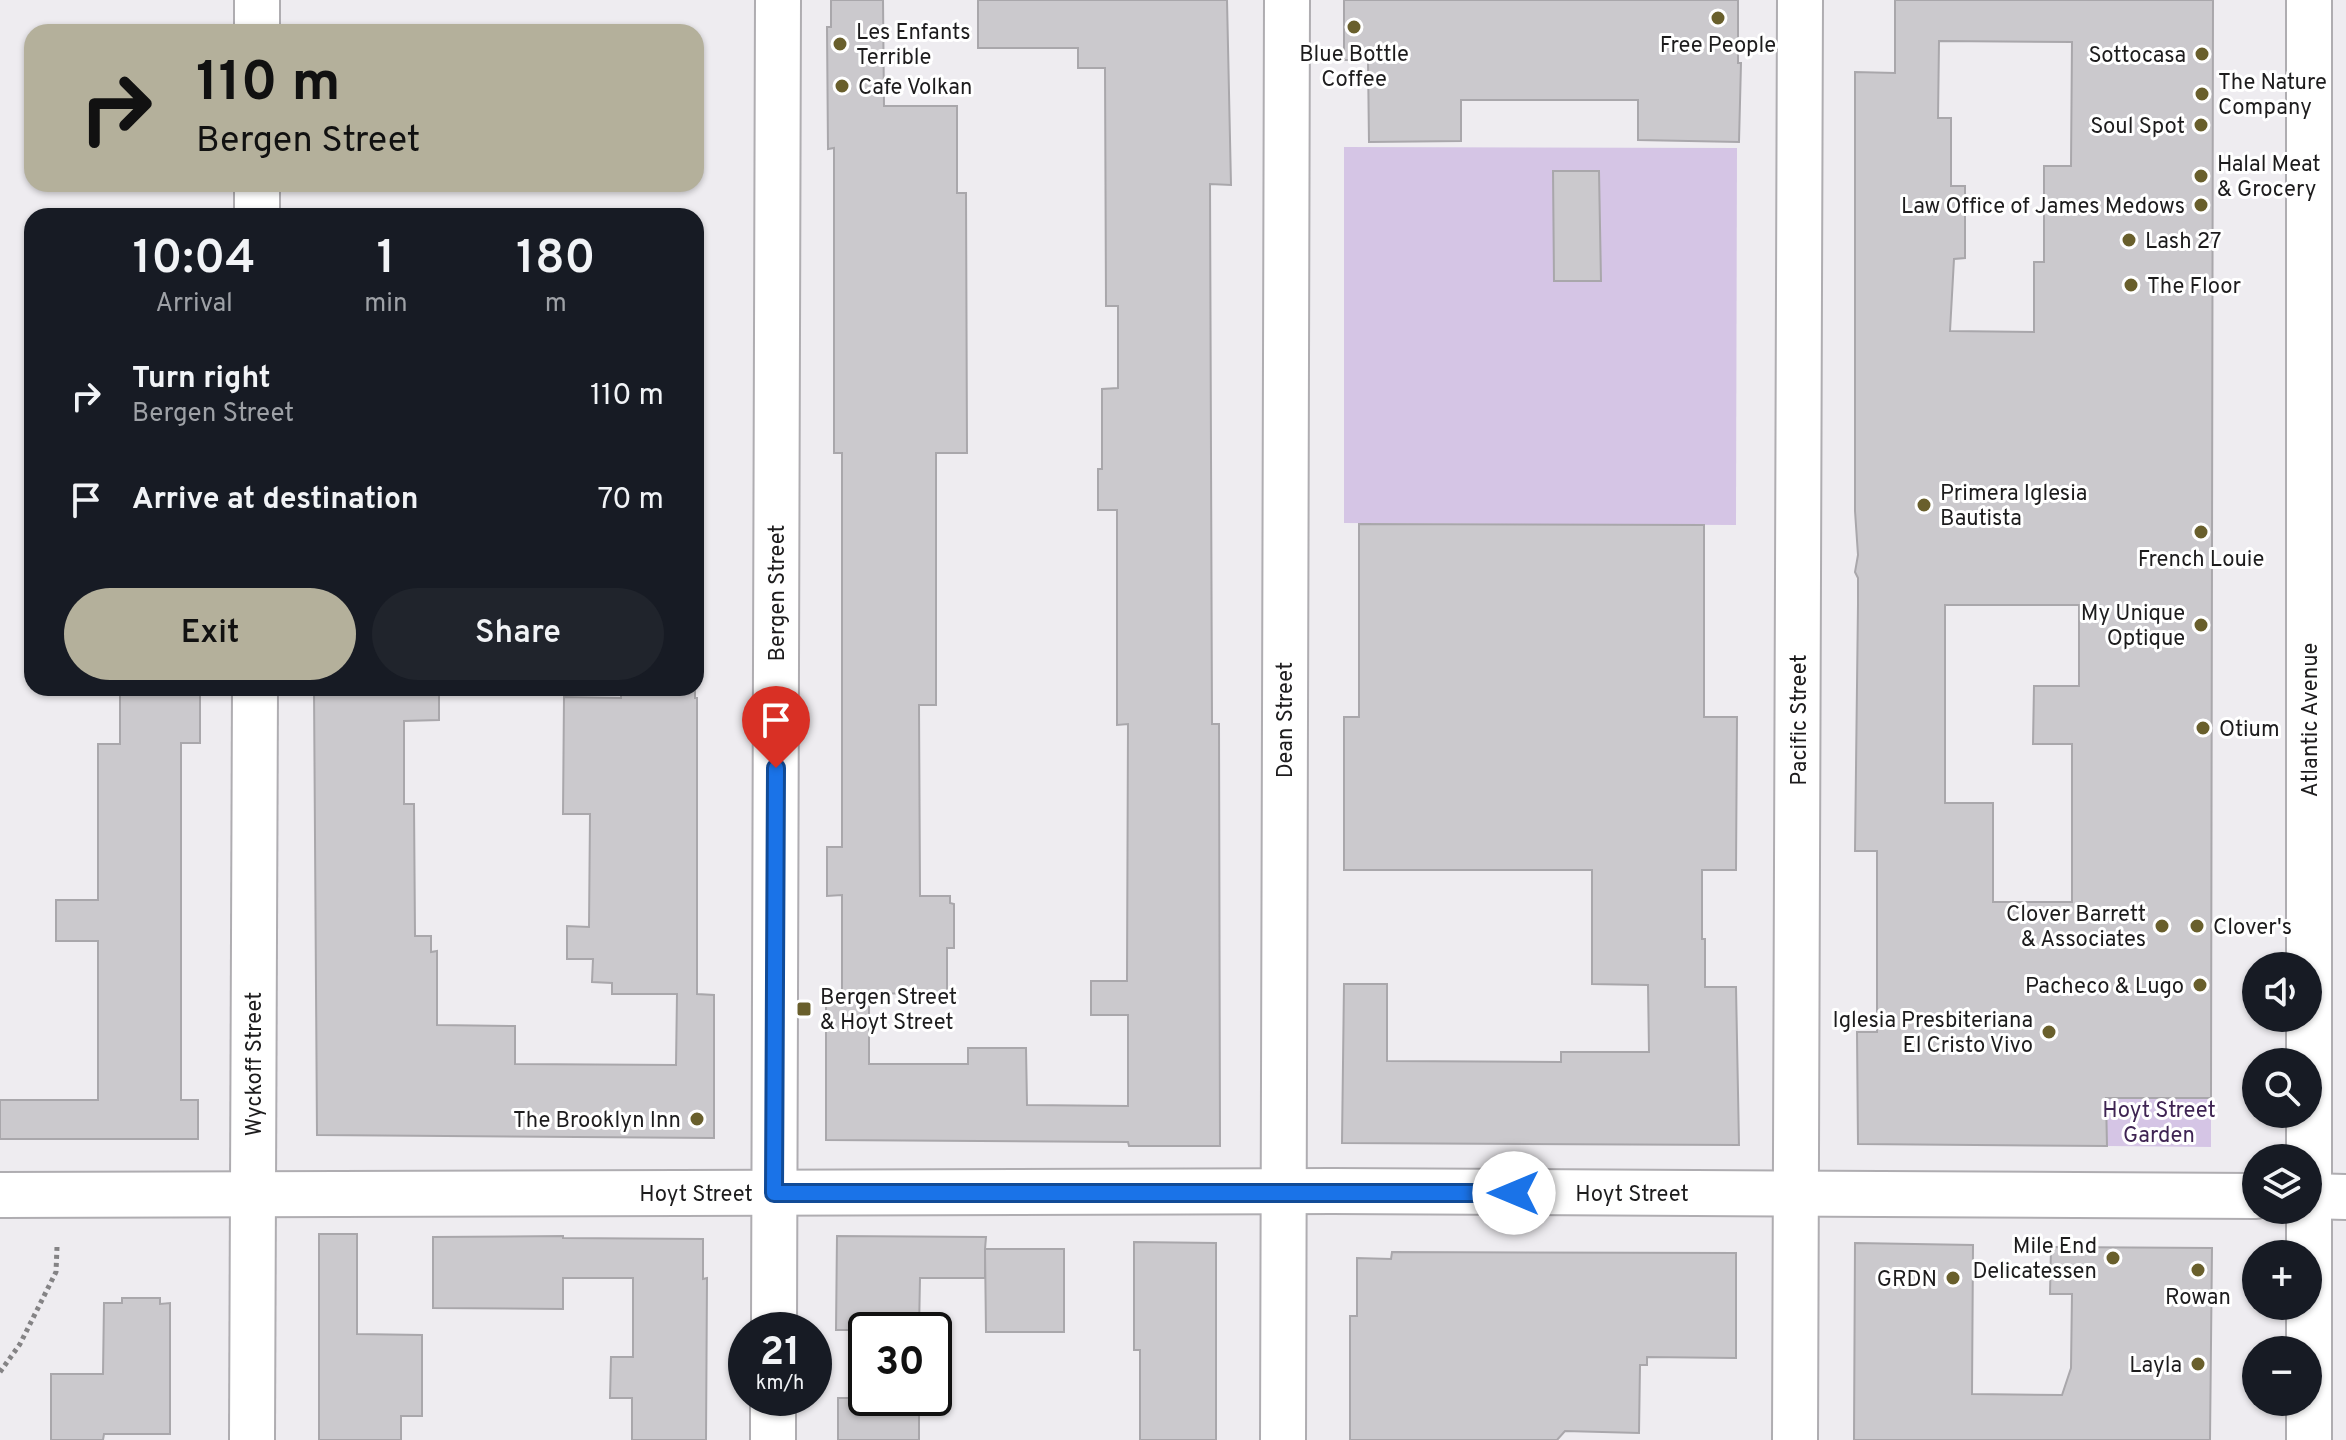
<!DOCTYPE html>
<html lang="en">
<head>
<meta charset="utf-8">
<style>
  :root { --surface:#171b24; --page:#20242c; --text:#f1f3f6; --muted:#9ea1a6; --accent:#b4b09b }
  body { margin:0; font-family:Overpass,sans-serif; background:var(--page); color:var(--text); height:100vh; display:flex; flex-direction:column; font-size:30px; white-space:nowrap }
  * { box-sizing:border-box; margin:0 }
  p { font-size:26px; color:var(--muted) }
  .icon { flex:none; width:44px; height:44px; fill:none; stroke:currentColor; stroke-width:2; stroke-linecap:round; stroke-linejoin:round }
  .map { position:relative; flex:1; overflow:hidden }
  .sheet { position:absolute; left:24px; top:208px; width:680px; height:488px; display:flex; flex-direction:column; background:var(--surface); border-radius:24px; box-shadow:0 2px 6px #0004 }
  .sheet>* { flex:none }
  .hud { position:absolute; left:24px; top:24px; width:680px; height:168px; border-radius:24px; box-shadow:0 2px 6px #0004; background:#b4b09b; color:#111; overflow:hidden }
  .tools { position:absolute; left:2242px; top:952px; display:grid; gap:16px }
  .tools a { display:grid; place-items:center; width:80px; height:80px; border-radius:50%; background:var(--surface); box-shadow:0 2px 6px #0004; font-size:40px }
  .speed { position:absolute; left:728px; top:1312px; display:flex; gap:16px; font-size:40px; font-weight:700; text-align:center }
  .speed>* { display:grid; place-content:center; width:104px; height:104px; border-radius:50%; background:var(--surface); box-shadow:0 2px 6px #0004; line-height:1 }
  .speed small { font-size:20px; font-weight:400 }
  .speed .limit { border:4px solid #111; border-radius:12px; background:#fff; color:#111 }
  .pin { position:absolute; display:grid; place-items:center; width:68px; height:68px; color:#fff; margin:-82px -34px; border-radius:50% 50% 50% 0; rotate:-45deg; box-shadow:0 0 8px #0007 }
  .pin .icon { rotate:45deg }
  .me { position:absolute; width:88px; margin:-44px; rotate:270deg; stroke-linejoin:round; filter:drop-shadow(0 0 6px #0008) }
  .turn { display:flex; align-items:center; gap:28px; height:168px; padding:0 40px; font-size:36px }
  .turn .icon { width:104px; height:104px; stroke-width:2.5 }
  .turn b { display:block; font-size:56px; line-height:68px }
  .eta { display:flex; justify-content:space-evenly; align-items:center; height:136px; text-align:center }
  .eta b { font-size:48px; font-weight:600; line-height:56px }
  .primary-button { display:flex; gap:16px; margin-top:auto; padding:16px 40px }
  .primary-button a { flex:1; height:92px; border-radius:48px; background:var(--accent); color:#111; font-size:32px; font-weight:600; line-height:92px; text-align:center }
  .primary-button a+a { background:var(--page); color:var(--text) }
  ul { padding:0; list-style:none }
  li { display:flex; align-items:center; gap:24px; height:104px; padding:0 40px }
  li div { flex:1 }
  li b { display:block; font-size:30px }
  li em { font-style:normal }
  .map>svg:first-child { display:block }
</style>
</head>
<body>
<div class="map">
<svg width="2346" height="1440" viewBox="0 0 2346 1440">
  <rect width="100%" height="100%" fill="#eeecf0"/>
  <!-- green -->
  <g fill="#d5c5e5">
    <polygon points="1344,147 1737,148 1736,525 1344,523"/>
    <polygon points="2106,1098 2211,1098 2211,1147 2107,1146"/>
  </g>
  <!-- building -->
  <g fill="#cbc9cd" stroke="#a9a7ab" stroke-width="2" fill-rule="evenodd">
    <polygon points="831,0 883,0 884,106 957,106 957,193 966,193 967,453 936,453 936,705 919,705 920,896 950,896 950,903 954,904 954,948 947,948 947,994 842,993 842,895 827,896 827,847 842,847 842,453 834,453 834,148 828,149 827,27 831,27"/>
    <polygon points="978,0 1227,0 1231,185 1210,184 1212,724 1219,724 1220,1146 1129,1146 1128,1142 826,1140 826,993 869,994 869,1064 968,1064 968,1048 1026,1048 1027,1105 1128,1106 1128,1015 1091,1015 1091,981 1127,981 1128,724 1117,725 1117,510 1098,510 1098,469 1102,469 1102,389 1118,388 1118,306 1106,306 1105,68 1078,68 1078,48 978,48"/>
    <polygon points="1344,0 1738,0 1738,63 1741,63 1739,142 1638,140 1638,100 1461,100 1461,141 1369,142 1368,60 1344,60"/>
    <path d="M1895,0H2213L2211,1098H2106L2107,1146L1858,1144L1857,1032H1877V851H1855L1858,604V578L1855,572L1858,555L1855,511V72L1895,73ZM1939,41L2072,42L2071,166H2044V262H2034V332L1950,331L1954,259L1965,258V186H1951V118H1938ZM1945,605H2079V686H2034L2033,744H2072V902H1993V803H1945Z"/>
    <polygon points="1553,171 1599,171 1601,281 1554,281"/>
    <polygon points="1359,524 1704,525 1704,717 1737,717 1736,870 1702,870 1702,939 1705,939 1705,987 1736,987 1739,1145 1342,1143 1344,984 1387,984 1387,1061 1561,1062 1561,1052 1649,1052 1648,985 1592,984 1592,870 1344,870 1344,717 1359,717"/>
    <polygon points="120,688 200,688 200,743 181,743 181,1100 198,1100 198,1139 0,1139 0,1100 98,1100 98,941 56,941 56,900 98,900 98,744 120,744"/>
    <polygon points="314,688 439,688 439,720 404,721 404,804 414,804 415,936 431,936 431,952 437,951 437,1025 515,1026 515,1064 676,1065 677,994 612,994 612,983 592,982 593,959 567,959 567,926 589,927 590,814 563,814 564,697 621,698 621,688 695,688 695,698 697,698 697,994 714,995 714,1138 317,1135"/>
    <polygon points="319,1234 357,1234 357,1334 422,1335 422,1416 401,1416 401,1440 319,1440"/>
    <polygon points="563,1236 563,1238 703,1239 703,1279 707,1278 706,1440 632,1440 632,1398 610,1398 611,1357 633,1357 633,1278 563,1278 563,1309 433,1308 433,1237"/>
    <polygon points="837,1236 986,1237 985,1249 1064,1249 1064,1332 986,1332 985,1250 985,1278 920,1278 919,1330 836,1330"/>
    <polygon points="1134,1242 1216,1243 1216,1440 1140,1440 1140,1350 1134,1350"/>
    <polygon points="1855,1243 1973,1245 1972,1394 2062,1395 2071,1368 2072,1294 2050,1294 2051,1247 2212,1248 2210,1440 1854,1440"/>
    <polygon points="1392,1252 1736,1253 1736,1358 1647,1357 1647,1365 1640,1365 1639,1433 1565,1431 1557,1440 1350,1440 1350,1316 1357,1316 1357,1258 1391,1259"/>
    <polygon points="122,1298 160,1298 160,1304 170,1303 170,1434 104,1434 103,1440 51,1440 51,1374 103,1374 104,1303 122,1303"/>
    <rect x="838" y="1398" width="81" height="42"/>
  </g>
  <g fill="none" stroke-linecap="round" stroke-linejoin="round">
    <!-- minor casing -->
    <g stroke="#afadb1" stroke-width="48">
      <g id="minor">
        <polyline points="257,32 257,0"/>
        <polyline points="257,216 257,184"/>
        <polyline points="0,1195 1332,1191 2256,1196"/>
        <polyline points="2308,1196 2346,1197"/>
        <polyline points="774,1330 778,0"/>
        <polyline points="252,1440 255,688"/>
        <polyline points="773,1440 773,1398"/>
        <polyline points="1283,1440 1287,0"/>
        <polyline points="1795,1440 1800,0"/>
      </g>
    </g>
    <!-- major casing -->
    <g stroke="#afadb1" stroke-width="48">
      <polyline id="major" points="2309,1440 2309,0"/>
    </g>
    <!-- path -->
    <polyline stroke="#848385" stroke-width="5" stroke-dasharray="4 4" stroke-linecap="butt" points="0,1372 20,1344 56,1272 57,1247"/>
    <!-- minor -->
    <use href="#minor" stroke="#fff" stroke-width="44"/>
    <!-- major -->
    <use href="#major" stroke="#fff" stroke-width="44"/>
  </g>
  <g fill="none" stroke-linecap="round" stroke-linejoin="round">
    <!-- route casing -->
    <g stroke="#114b97" stroke-width="20">
      <polyline id="route" points="776,768 774,1193 1514,1193"/>
    </g>
    <!-- route -->
    <use href="#route" stroke="#1a73e8" stroke-width="14"/>
  </g>
  <!-- markers -->
  <g fill="#695f2c" stroke="#fff" stroke-width="3">
    <circle cx="1718" cy="18" r="8"/>
    <circle cx="1354" cy="27" r="8"/>
    <circle cx="840" cy="44" r="8"/>
    <circle cx="2202" cy="54" r="8"/>
    <circle cx="842" cy="86" r="8"/>
    <circle cx="2202" cy="94" r="8"/>
    <circle cx="2201" cy="125" r="8"/>
    <circle cx="2201" cy="176" r="8"/>
    <circle cx="2201" cy="205" r="8"/>
    <circle cx="2129" cy="240" r="8"/>
    <circle cx="2131" cy="285" r="8"/>
    <circle cx="1924" cy="505" r="8"/>
    <circle cx="2201" cy="532" r="8"/>
    <circle cx="2201" cy="625" r="8"/>
    <circle cx="2203" cy="728" r="8"/>
    <circle cx="2162" cy="926" r="8"/>
    <circle cx="2197" cy="926" r="8"/>
    <circle cx="2200" cy="985" r="8"/>
    <rect x="796" y="1001" width="16" height="16" rx="4"/>
    <circle cx="2049" cy="1032" r="8"/>
    <circle cx="697" cy="1119" r="8"/>
    <circle cx="2113" cy="1258" r="8"/>
    <circle cx="2198" cy="1270" r="8"/>
    <circle cx="1953" cy="1278" r="8"/>
    <circle cx="2198" cy="1364" r="8"/>
  </g>
  <g text-anchor="middle" stroke-width="6" stroke-linejoin="round" paint-order="stroke">
    <!-- poi labels -->
    <g font-size="22" fill="#1d1c1d" stroke="#fff" text-anchor="end">
      <text x="856" y="39" text-anchor="start">Les Enfants<tspan x="856" dy="25">Terrible</tspan></text>
      <text x="1718" y="52" text-anchor="middle">Free People</text>
      <text x="1354" y="61" text-anchor="middle">Blue Bottle<tspan x="1354" dy="25">Coffee</tspan></text>
      <text x="2186" y="62">Sottocasa</text>
      <text x="2218" y="89" text-anchor="start">The Nature<tspan x="2218" dy="25">Company</tspan></text>
      <text x="858" y="94" text-anchor="start">Cafe Volkan</text>
      <text x="2185" y="133">Soul Spot</text>
      <text x="2217" y="171" text-anchor="start">Halal Meat<tspan x="2217" dy="25">&amp; Grocery</tspan></text>
      <text x="2185" y="213">Law Office of James Medows</text>
      <text x="2145" y="248" text-anchor="start">Lash 27</text>
      <text x="2147" y="293" text-anchor="start">The Floor</text>
      <text x="1940" y="500" text-anchor="start">Primera Iglesia<tspan x="1940" dy="25">Bautista</tspan></text>
      <text x="2201" y="566" text-anchor="middle">French Louie</text>
      <text x="2185" y="620">My Unique<tspan x="2185" dy="25">Optique</tspan></text>
      <text x="2219" y="736" text-anchor="start">Otium</text>
      <text x="2146" y="921">Clover Barrett<tspan x="2146" dy="25">&amp; Associates</tspan></text>
      <text x="2213" y="934" text-anchor="start">Clover's</text>
      <text x="2184" y="993">Pacheco &amp; Lugo</text>
      <text x="820" y="1004" text-anchor="start">Bergen Street<tspan x="820" dy="25">&amp; Hoyt Street</tspan></text>
      <text x="2033" y="1027">Iglesia Presbiteriana<tspan x="2033" dy="25">El Cristo Vivo</tspan></text>
      <text x="681" y="1127">The Brooklyn Inn</text>
      <text x="2097" y="1253">Mile End<tspan x="2097" dy="25">Delicatessen</tspan></text>
      <text x="1937" y="1286">GRDN</text>
      <text x="2198" y="1304" text-anchor="middle">Rowan</text>
      <text x="2182" y="1372">Layla</text>
    </g>
    <!-- street labels -->
    <g font-size="22" fill="#1d1c1d" stroke="#fff">
      <text transform="translate(776 593) rotate(-90)" y="8">Bergen Street</text>
      <text transform="translate(1284 720) rotate(-90)" y="8">Dean Street</text>
      <text transform="translate(1798 720) rotate(-90)" y="8">Pacific Street</text>
      <text transform="translate(2309 720) rotate(-90)" y="8">Atlantic Avenue</text>
      <text transform="translate(253 1064) rotate(-90)" y="8">Wyckoff Street</text>
      <text x="696" y="1201">Hoyt Street</text>
      <text x="1632" y="1201">Hoyt Street</text>
    </g>
    <!-- park labels -->
    <g font-size="22" fill="#3f2453" stroke="#fff">
      <text x="2159" y="1117">Hoyt Street<tspan x="2159" dy="25">Garden</tspan></text>
    </g>
  </g>
</svg>
<div class="tools">
<a><svg class="icon" aria-label="sound" viewBox="0 0 24 24"><path d="M4 9h4l5-4v14l-5-4H4zM17 9q2 3 0 6"/></svg></a>
<a><svg class="icon" aria-label="search" viewBox="0 0 24 24"><circle cx="10" cy="10" r="6"/><path d="M15 15l6 6"/></svg></a>
<a><svg class="icon" aria-label="layers" viewBox="0 0 24 24"><path d="M12 4l9 5-9 5-9-5zM3 14l9 5 9-5"/></svg></a>
<a>+</a>
<a>−</a>
</div>
<div class="speed"><div>21<small>km/h</small></div><div class="limit">30</div></div>
<div class="pin" style="left:776px;top:768px;background:#d93025"><svg class="icon" aria-label="arrive" viewBox="0 0 24 24"><path d="M6 21V4h12l-3 4 3 4H6"/></svg></div>
<svg class="me" style="left:1514px;top:1193px" viewBox="-20 -20 40 40"><circle r="19" fill="#fff"/><path d="M0-13L10 11 0 6-10 11z" fill="#1a73e8"/></svg>
<div class="hud">
<div class="turn"><svg class="icon" aria-label="right" viewBox="0 0 24 24"><path d="M7 20v-9h11M14 6l5 5-5 5"/></svg><div><b>110 m</b>Bergen Street</div></div>
</div>
<section class="sheet">
<div class="eta">
<div><b>10:04</b><p>Arrival</p></div>
<div><b>1</b><p>min</p></div>
<div><b>180</b><p>m</p></div>
</div>
<ul>
<li><svg class="icon" aria-label="right" viewBox="0 0 24 24"><path d="M7 20v-9h11M14 6l5 5-5 5"/></svg><div><b>Turn right</b><p>Bergen Street</p></div><em>110 m</em></li>
<li><svg class="icon" aria-label="arrive" viewBox="0 0 24 24"><path d="M6 21V4h12l-3 4 3 4H6"/></svg><div><b>Arrive at destination</b></div><em>70 m</em></li>
</ul>
<div class="primary-button"><a>Exit</a><a>Share</a></div>
</section>
</div>
</body>
</html>
